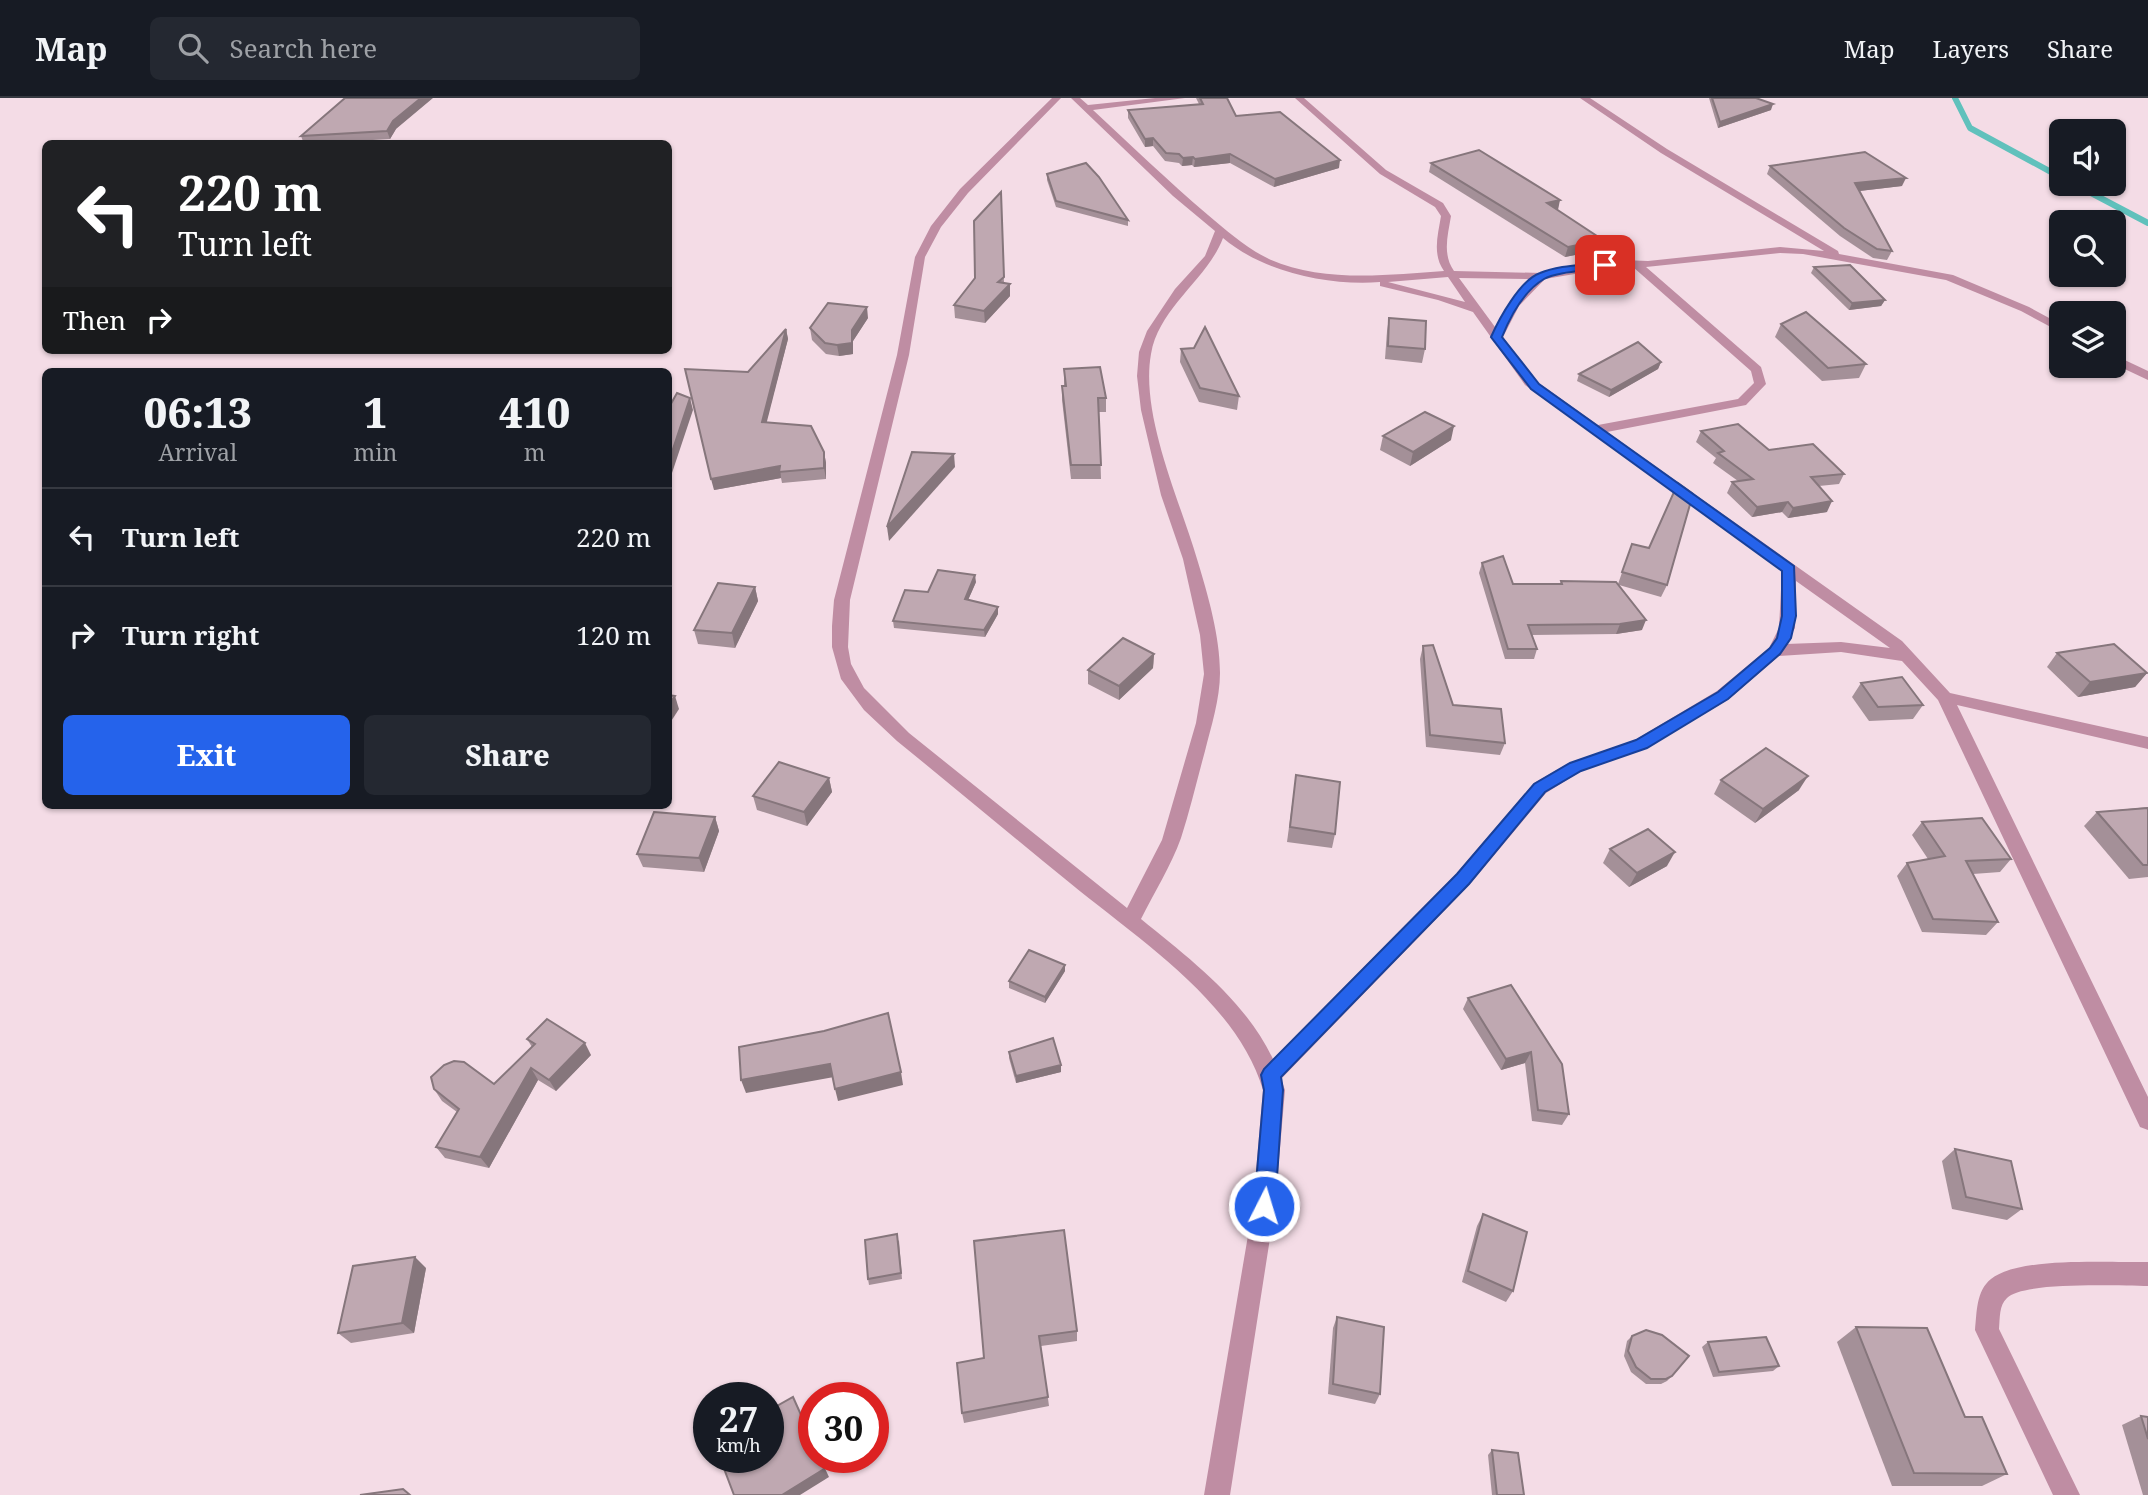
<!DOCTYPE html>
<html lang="en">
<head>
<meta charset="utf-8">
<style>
  :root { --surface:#171b24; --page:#242831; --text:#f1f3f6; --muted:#9ea1a6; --line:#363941; --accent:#2563eb }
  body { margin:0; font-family:"Noto Serif",serif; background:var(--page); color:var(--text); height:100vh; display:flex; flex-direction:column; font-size:26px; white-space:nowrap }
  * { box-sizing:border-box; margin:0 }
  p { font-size:23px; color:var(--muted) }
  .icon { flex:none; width:38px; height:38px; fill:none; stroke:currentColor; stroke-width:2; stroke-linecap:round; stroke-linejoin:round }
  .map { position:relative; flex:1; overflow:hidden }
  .sheet { position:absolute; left:42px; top:270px; width:630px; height:441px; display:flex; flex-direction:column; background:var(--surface); border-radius:10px; box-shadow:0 2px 5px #0004 }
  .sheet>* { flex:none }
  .guide { position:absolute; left:42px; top:42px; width:630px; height:214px; border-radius:10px; box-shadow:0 2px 5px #0004; background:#202124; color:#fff; overflow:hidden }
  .fabs { position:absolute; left:2049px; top:21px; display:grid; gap:14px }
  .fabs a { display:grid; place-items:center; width:77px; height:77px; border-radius:10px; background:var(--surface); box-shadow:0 2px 5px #0004; font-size:35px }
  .speed { position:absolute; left:693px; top:1284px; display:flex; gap:14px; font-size:35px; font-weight:700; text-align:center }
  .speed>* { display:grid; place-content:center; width:91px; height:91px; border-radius:50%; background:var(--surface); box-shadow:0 2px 5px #0004; line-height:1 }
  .speed small { font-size:18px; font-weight:400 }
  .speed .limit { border:10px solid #d22; background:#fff; color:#111 }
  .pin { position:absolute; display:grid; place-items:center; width:60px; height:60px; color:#fff; margin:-30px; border-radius:14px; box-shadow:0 4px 10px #0006 }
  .me { position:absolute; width:77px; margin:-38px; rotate:5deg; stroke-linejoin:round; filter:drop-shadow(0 0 5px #0008) }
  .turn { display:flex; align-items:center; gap:24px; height:147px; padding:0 21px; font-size:32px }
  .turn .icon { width:91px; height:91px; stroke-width:2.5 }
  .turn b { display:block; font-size:49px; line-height:60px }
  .then { display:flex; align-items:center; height:66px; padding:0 21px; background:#0003; gap:14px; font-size:26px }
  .eta { display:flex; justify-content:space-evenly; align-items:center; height:119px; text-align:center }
  .eta b { font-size:42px; font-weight:800; line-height:49px }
  .primary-button { display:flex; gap:14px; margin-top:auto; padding:14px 21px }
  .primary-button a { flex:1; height:80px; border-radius:10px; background:var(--accent); color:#fff; font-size:28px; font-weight:800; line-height:80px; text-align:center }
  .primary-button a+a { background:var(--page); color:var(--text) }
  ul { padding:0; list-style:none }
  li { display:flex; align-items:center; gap:21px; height:98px; padding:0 21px; border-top:2px solid var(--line) }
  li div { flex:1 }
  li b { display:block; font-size:26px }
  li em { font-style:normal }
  header { display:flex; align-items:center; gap:42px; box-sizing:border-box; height:98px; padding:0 35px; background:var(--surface); border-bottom:2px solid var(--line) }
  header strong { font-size:33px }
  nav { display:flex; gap:38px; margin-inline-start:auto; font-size:24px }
  .search { width:490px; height:63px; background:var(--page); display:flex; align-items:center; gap:18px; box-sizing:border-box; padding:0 24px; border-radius:10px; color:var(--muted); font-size:26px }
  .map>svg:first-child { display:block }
</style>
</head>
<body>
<header>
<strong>Map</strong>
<div class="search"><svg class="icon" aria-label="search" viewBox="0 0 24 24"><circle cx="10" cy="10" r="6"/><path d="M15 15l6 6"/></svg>Search here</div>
<nav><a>Map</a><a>Layers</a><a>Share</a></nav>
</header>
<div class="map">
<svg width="2148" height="1397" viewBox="0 0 2148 1397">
  <rect width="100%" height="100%" fill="#f4dce6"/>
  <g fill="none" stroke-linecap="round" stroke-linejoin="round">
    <!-- stream -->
    <g stroke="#60c1bc" stroke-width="6">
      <polyline points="1955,0 1970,30 2062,80"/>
      <polyline points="2074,86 2148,125"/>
    </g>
    <!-- street -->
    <g fill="#bf8da3" fill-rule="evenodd">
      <path d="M1052,0H1061L968,95L941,129L925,159L909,257L850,502L848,549L851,566L864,590L909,635L1127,810L1162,742L1196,625L1204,576L1200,537L1183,461L1161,397L1141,312L1137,278L1139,254L1147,233L1175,191L1205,158L1215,133L1173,98L1071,0H1080L1088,7L1155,0H1185L1093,12C1131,47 1168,83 1208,117C1227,133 1246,150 1269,161C1322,185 1387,177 1444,173C1432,156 1438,137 1441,118L1435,109L1380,76L1295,0H1304L1386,72L1443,105L1451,118C1448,137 1442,156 1454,173L1542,175L1622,162L1648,163L1780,149L1824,153L1661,55L1580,0H1590L1667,51L1838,153L1839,156L1953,177L2029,209L2062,227V235L2021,213L1946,182L1803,156L1780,155L1646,169L1761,269L1766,286L1746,307L1607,334L1902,543L1950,595L2148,639V651L1957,607L2148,999V1032L2140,1029L1938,602L1902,563L1841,554L1779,558L1729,601L1647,650L1581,673L1546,695L1470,786L1281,981L1285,992L1275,1108L1230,1397H1204L1253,1108L1263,992C1237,904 1138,841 1070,785C1012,738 955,690 897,643L864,612L841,581L832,549V528L834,502L897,257L915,159L931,128L960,91ZM1223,140C1263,174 1328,188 1380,184V188L1438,202L1473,214L1525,287L1782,472L1779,530L1769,550L1717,593L1635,642L1569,665L1534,685L1456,776L1273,961C1245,902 1190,861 1141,821C1154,795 1171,768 1181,740C1190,712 1197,682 1205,653C1211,629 1220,601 1220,575C1220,538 1208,497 1197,461C1180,403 1140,317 1151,256C1159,209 1207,182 1223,140ZM1622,168L1633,169L1751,273L1754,285L1738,301L1598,327L1533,281L1503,239L1519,208L1545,181ZM1448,179L1465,204L1388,184ZM1459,180L1532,181L1511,203L1495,229ZM1796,483L1890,550L1841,544L1786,546L1795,530Z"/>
      <polygon points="2114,257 2148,273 2148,282 2114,266"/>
      <path d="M2148,1164V1188C2121,1188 2023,1183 2007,1200C1999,1207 2000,1220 1999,1231L2080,1397H2053L1975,1232C1977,1214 1976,1193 1991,1181C2020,1158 2110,1165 2148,1164Z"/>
    </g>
  </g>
  <!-- wall -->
  <g fill="#a49098">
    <polygon points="1196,0 1227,0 1236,18 1339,70 1274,89 1230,65 1194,69 1192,67 1182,68 1179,65 1165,63 1153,48 1145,49 1128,20 1128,12 1199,6"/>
    <polygon points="1709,0 1756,0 1771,12 1718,30"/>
    <polygon points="396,31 390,41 304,46 301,38"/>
    <polygon points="1431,65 1557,112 1603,142 1600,152 1565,159 1429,74"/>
    <polygon points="1770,68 1902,88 1859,93 1892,153 1887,162 1873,160 1840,138 1767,76"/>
    <polygon points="1047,76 1128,122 1128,128 1056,109 1047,82"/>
    <polygon points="1001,94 1004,185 1010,198 985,225 955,220 954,207 975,180"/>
    <polygon points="1814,169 1885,202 1881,208 1849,212 1811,175"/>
    <polygon points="868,220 853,243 853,256 839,258 826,256 812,242 810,230"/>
    <polygon points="1389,220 1425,251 1422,265 1385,261 1387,233"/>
    <polygon points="1781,226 1866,266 1859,280 1822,283 1775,239"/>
    <polygon points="786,231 788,241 766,324 824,354 826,365 826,381 782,385 781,380 714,392"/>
    <polygon points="1181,251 1239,298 1237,312 1199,304 1180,264"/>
    <polygon points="1661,264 1658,271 1609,299 1577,283 1579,276"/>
    <polygon points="1064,271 1106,300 1106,314 1099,314 1101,381 1071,381 1062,302 1062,288 1064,288"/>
    <polygon points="1701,333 1769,352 1844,376 1839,386 1819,388 1827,414 1788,420 1782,414 1752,419 1727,395 1732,384 1738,383 1713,365 1716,360 1696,344"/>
    <polygon points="1383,338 1451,342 1410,368 1380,352"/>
    <polygon points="1632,446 1667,487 1661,499 1619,487 1642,532 1616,536 1532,537 1537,551 1534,561 1505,561 1479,475 1482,465 1513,486 1560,486 1561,483 1618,486"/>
    <polygon points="976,484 968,502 998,509 998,516 985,539 894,530 893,523 928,494"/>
    <polygon points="755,489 758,503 735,550 698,546 694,532"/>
    <polygon points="1423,548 1453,607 1505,645 1500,657 1426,649 1420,561"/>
    <polygon points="2057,555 2147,575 2135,589 2078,599 2047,569"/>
    <polygon points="1154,556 1153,570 1119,602 1088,586 1088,572"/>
    <polygon points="1861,585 1923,607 1913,621 1869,623 1852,599"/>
    <polygon points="1296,677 1335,736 1332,750 1287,744"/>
    <polygon points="829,680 832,694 807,728 757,712 753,698"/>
    <polygon points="1721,682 1799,692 1755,725 1714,696"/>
    <polygon points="2148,709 2148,779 2129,781 2084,728 2097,714"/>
    <polygon points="715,719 719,733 704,774 643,769 637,756"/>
    <polygon points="1922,724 2011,761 2000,774 1973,776 1998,824 1986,837 1922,834 1897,778 1907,765 1928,761 1912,737"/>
    <polygon points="1610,751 1667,768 1629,789 1603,765"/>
    <polygon points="1065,873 1045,905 1009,890 1009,883"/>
    <polygon points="1468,900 1562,966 1569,1016 1562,1027 1532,1023 1525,965 1501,972 1463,911"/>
    <polygon points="527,941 591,957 556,993 538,982 489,1070 445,1060 436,1049 457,1014 442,1003 434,991 494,986 532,949"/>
    <polygon points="1009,954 1061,974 1016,985 1009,960"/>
    <polygon points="1955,1051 2022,1111 2007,1122 1952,1111 1942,1063"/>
    <polygon points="1483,1116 1513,1193 1506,1204 1462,1184 1477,1128"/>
    <polygon points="1064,1132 1077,1233 1077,1243 1041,1248 1049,1308 964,1325 962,1315 984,1260"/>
    <polygon points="899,1142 902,1181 869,1187 868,1181"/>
    <polygon points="426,1170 414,1235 351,1245 338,1235"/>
    <polygon points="1337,1219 1380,1296 1375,1306 1328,1296 1333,1230"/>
    <polygon points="1856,1229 1965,1319 2007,1376 1982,1388 1892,1388 1837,1244"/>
    <polygon points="1632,1238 1672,1278 1667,1283 1661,1286 1646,1286 1631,1274 1624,1258 1627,1243"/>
    <polygon points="1708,1244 1779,1268 1773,1273 1713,1279 1702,1249"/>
    <polygon points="2141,1318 2148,1319 2148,1397 2143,1397 2122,1327"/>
    <polygon points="1492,1352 1524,1397 1492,1397 1488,1357"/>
  </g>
  <!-- shaded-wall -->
  <g fill="#86767c">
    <polygon points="421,0 433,0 396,31 390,41 387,33 393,23"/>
    <polygon points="1773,6 1771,12 1718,30 1720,24"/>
    <polygon points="1153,40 1153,48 1145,49 1145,41"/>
    <polygon points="1230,56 1230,65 1194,69 1195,61"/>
    <polygon points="1193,59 1192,67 1182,68 1183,60"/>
    <polygon points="1340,62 1339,70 1274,89 1275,81"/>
    <polygon points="1906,80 1902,88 1851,94 1855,85"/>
    <polygon points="1560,102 1558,112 1547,105"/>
    <polygon points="1603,142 1600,152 1565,159 1568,149"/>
    <polygon points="1010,186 1010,198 985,225 984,213"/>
    <polygon points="1885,202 1881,208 1849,212 1852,205"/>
    <polygon points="867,209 868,220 853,243 853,256 839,258 837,247"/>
    <polygon points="786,231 788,241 764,335 762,324"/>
    <polygon points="1661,264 1658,271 1609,299 1611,292"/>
    <polygon points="690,300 693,312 668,387 668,366"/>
    <polygon points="1454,328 1451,342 1410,368 1413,354"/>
    <polygon points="824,354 826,365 826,381 824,370"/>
    <polygon points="954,356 955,369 889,443 887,429"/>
    <polygon points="780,368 781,380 714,392 711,381"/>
    <polygon points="1832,403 1827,414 1788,420 1793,410"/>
    <polygon points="1788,404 1782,414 1752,419 1757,409"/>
    <polygon points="975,477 976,484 965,509 965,501"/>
    <polygon points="755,489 758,503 735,550 732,535"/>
    <polygon points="998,509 998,516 985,539 984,532"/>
    <polygon points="1646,522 1642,532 1616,536 1620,526"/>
    <polygon points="1154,556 1153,570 1119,602 1119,588"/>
    <polygon points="2147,575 2135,589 2078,599 2090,584"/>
    <polygon points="675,598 679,611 668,628 668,608"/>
    <polygon points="1808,678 1799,692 1755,725 1763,711"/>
    <polygon points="829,680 832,694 807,728 804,714"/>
    <polygon points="715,719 719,733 704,774 699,760"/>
    <polygon points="1675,754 1667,768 1629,789 1637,775"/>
    <polygon points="1065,867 1065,873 1045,905 1045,899"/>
    <polygon points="585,945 591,957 556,993 549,982"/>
    <polygon points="1531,954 1525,965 1501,972 1506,961"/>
    <polygon points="830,966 834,979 746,995 741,982"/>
    <polygon points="1061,967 1061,974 1016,985 1016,978"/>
    <polygon points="531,970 538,982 489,1070 480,1059"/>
    <polygon points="901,974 903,987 838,1003 835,991"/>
    <polygon points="415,1159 426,1170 414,1235 402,1225"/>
    <polygon points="820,1360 829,1379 800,1397 782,1397"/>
  </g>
  <!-- building -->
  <g fill="#bfa8b1" stroke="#86767c" stroke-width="2">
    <polygon points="345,0 421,0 393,23 387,33 301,38"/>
    <polygon points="1200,0 1227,0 1236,18 1280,14 1340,62 1275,81 1230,56 1195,61 1193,59 1183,60 1179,56 1166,55 1153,40 1145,41 1128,12 1203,6"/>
    <polygon points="1712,0 1756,0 1773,6 1720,24"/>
    <polygon points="1479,52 1560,102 1547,105 1603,142 1568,149 1431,65"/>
    <polygon points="1865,54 1906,80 1855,85 1892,153 1877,151 1844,130 1770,68"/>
    <polygon points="1086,65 1099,79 1128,122 1056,103 1047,76"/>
    <polygon points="1001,94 1004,179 998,184 1010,186 984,213 954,207 975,180 974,123"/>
    <polygon points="1850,167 1885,202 1852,205 1814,169"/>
    <polygon points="828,205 867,209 852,232 852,245 837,247 825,245 810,230"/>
    <polygon points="1806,214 1866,266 1828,270 1781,226"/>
    <polygon points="1389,220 1426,223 1425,251 1388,248"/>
    <polygon points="1205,229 1239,298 1200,290 1181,251 1194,250"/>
    <polygon points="786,231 762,324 811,328 824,354 824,370 779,374 780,368 711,381 685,271 748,274"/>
    <polygon points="1638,244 1661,264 1611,292 1579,276"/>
    <polygon points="1100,269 1106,300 1098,300 1101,367 1071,367 1062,288 1066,288 1064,271"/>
    <polygon points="677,295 690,300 668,366 668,311"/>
    <polygon points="1425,314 1454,328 1413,354 1383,338"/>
    <polygon points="1738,326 1769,352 1813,346 1844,376 1811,379 1832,403 1793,410 1788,404 1757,409 1732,384 1753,381 1718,355 1724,353 1701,333"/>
    <polygon points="912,354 954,356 887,429"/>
    <polygon points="1678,385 1693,396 1667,487 1622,474 1632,446 1649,450"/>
    <polygon points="1503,458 1513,486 1562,486 1561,483 1616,484 1646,522 1620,526 1528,527 1537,551 1508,551 1482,465"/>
    <polygon points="938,472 975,477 965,501 998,509 984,532 893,523 905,492 928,494"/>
    <polygon points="718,485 755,489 732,535 694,532"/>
    <polygon points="1123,540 1154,556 1119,588 1088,572"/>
    <polygon points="2114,546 2147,575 2090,584 2057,555"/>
    <polygon points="1433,547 1453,607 1501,611 1505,645 1430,637 1423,548"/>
    <polygon points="1902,579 1923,607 1878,609 1861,585"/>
    <polygon points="668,597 675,598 668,608"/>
    <polygon points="1766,650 1808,678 1763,711 1721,682"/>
    <polygon points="779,664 829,680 804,714 753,698"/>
    <polygon points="1296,677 1340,684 1335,736 1290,729"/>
    <polygon points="2148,710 2148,767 2143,767 2097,714"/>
    <polygon points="654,714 715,719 699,760 637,756"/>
    <polygon points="1982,720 2011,761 1966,763 1998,824 1933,821 1907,765 1945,758 1922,724"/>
    <polygon points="1648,731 1675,754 1637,775 1610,751"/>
    <polygon points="1029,852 1065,867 1045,899 1009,883"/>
    <polygon points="1511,887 1562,966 1569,1016 1538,1012 1531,954 1506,961 1468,900"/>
    <polygon points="888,915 901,974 835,991 830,966 741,982 739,949 824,933"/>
    <polygon points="547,921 585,945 549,982 531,970 480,1059 436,1049 459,1011 434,991 431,979 444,967 454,963 464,964 494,986 535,946 527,941"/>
    <polygon points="1053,940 1061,967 1016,978 1009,954"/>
    <polygon points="1955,1051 2011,1063 2022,1111 1966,1099"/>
    <polygon points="1483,1116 1527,1134 1513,1193 1468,1173"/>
    <polygon points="1064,1132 1077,1233 1039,1238 1048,1299 962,1315 957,1265 984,1260 974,1143"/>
    <polygon points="897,1136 901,1175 868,1181 865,1142"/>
    <polygon points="415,1159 402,1225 338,1235 353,1168"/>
    <polygon points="1337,1219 1384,1229 1380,1296 1333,1286"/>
    <polygon points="1856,1229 1927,1230 1965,1319 1982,1319 2007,1376 1914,1375"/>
    <polygon points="1646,1232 1662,1237 1689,1258 1672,1278 1666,1281 1651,1281 1636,1269 1628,1253 1632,1238"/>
    <polygon points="1766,1239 1779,1268 1719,1274 1708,1244"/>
    <polygon points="793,1299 814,1346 814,1360 820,1360 824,1371 782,1397 734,1397 720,1360 768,1360 768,1313"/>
    <polygon points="2141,1318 2148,1319 2148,1341"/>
    <polygon points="1492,1352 1518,1355 1524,1397 1497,1397"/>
    <polygon points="403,1391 410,1397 360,1397"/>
  </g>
  <!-- route -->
  <path fill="#2563eb" stroke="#184099" stroke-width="2" d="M1605,164L1609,165V169C1592,173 1557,173 1544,181C1524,193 1510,219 1502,239L1539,286L1794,468L1796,518L1791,540L1780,556L1728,601L1647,650L1581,673L1545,694L1469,786L1281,979L1283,992L1275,1108L1272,1115L1264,1118L1257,1115L1254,1108L1264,992L1261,977L1264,971L1457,776L1534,686L1570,665L1636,642L1718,594L1770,550L1777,540L1782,518V473L1531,291L1491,239C1499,221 1520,182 1540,175C1559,167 1585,167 1605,164Z"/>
</svg>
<div class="fabs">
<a><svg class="icon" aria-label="sound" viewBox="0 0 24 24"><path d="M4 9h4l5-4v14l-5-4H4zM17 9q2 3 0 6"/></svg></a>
<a><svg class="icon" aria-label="search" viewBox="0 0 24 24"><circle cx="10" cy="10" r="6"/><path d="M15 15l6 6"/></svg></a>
<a><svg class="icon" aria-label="layers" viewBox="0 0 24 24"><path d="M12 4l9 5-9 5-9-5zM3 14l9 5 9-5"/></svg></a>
</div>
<div class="speed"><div>27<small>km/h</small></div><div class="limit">30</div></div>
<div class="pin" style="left:1605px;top:167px;background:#d93025"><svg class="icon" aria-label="arrive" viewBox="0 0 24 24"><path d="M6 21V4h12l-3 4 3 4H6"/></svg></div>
<svg class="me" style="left:1264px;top:1108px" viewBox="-20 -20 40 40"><circle r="17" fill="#2563eb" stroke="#fff" stroke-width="3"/><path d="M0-11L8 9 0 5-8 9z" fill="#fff"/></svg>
<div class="guide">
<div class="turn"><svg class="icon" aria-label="left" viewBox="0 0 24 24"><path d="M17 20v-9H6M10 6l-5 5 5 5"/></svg><div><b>220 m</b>Turn left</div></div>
<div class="then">Then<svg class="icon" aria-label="right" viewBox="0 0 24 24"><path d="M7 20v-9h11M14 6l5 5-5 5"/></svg></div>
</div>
<section class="sheet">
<div class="eta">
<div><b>06:13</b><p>Arrival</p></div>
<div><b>1</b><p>min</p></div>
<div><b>410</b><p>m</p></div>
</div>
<ul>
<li><svg class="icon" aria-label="left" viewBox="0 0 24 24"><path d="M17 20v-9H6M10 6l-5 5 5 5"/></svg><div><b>Turn left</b></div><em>220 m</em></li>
<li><svg class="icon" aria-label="right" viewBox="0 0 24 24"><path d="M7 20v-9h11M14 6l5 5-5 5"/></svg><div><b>Turn right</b></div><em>120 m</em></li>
</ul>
<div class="primary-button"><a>Exit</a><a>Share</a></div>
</section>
</div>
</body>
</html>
